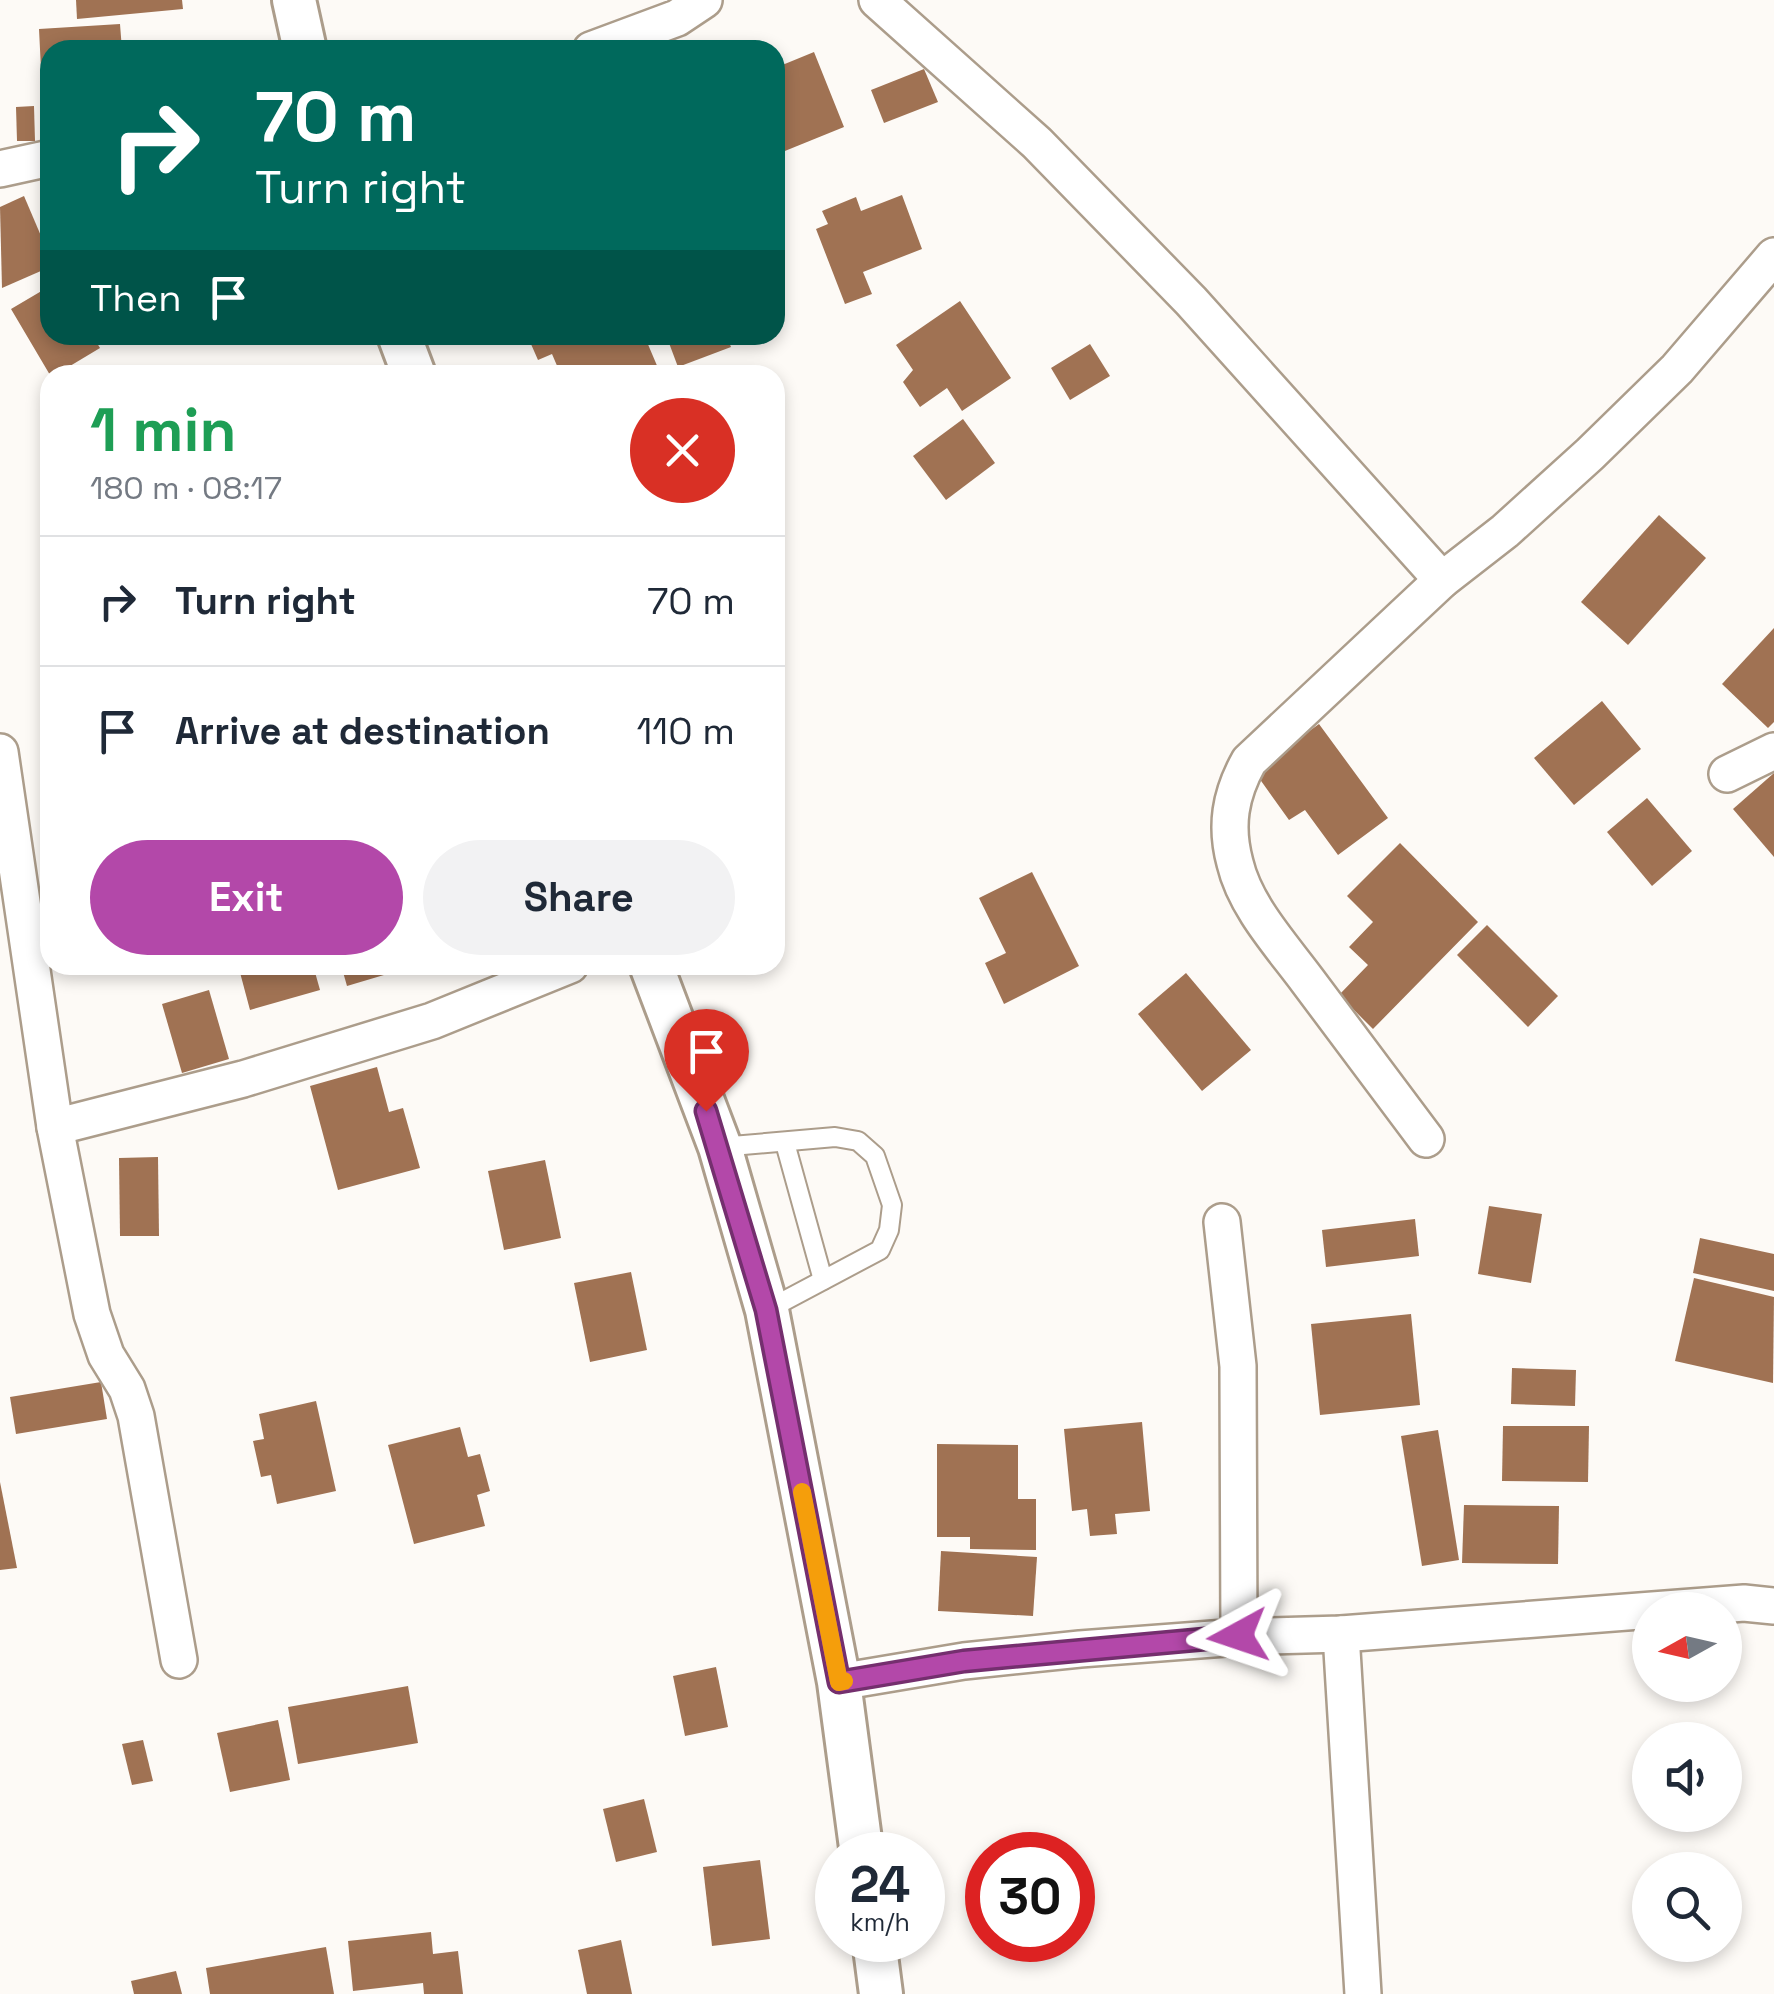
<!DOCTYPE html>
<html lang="en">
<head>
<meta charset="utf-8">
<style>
  :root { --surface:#fff; --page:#f2f2f3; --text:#1f2937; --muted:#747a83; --line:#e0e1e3; --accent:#b348a9 }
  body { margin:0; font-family:"Space Grotesk",sans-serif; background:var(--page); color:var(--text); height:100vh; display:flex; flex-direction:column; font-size:38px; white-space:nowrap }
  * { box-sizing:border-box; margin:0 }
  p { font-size:32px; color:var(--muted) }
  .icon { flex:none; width:55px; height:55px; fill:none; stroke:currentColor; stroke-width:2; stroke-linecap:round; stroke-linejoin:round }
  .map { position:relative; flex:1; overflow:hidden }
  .sheet { position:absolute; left:40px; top:365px; width:745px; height:610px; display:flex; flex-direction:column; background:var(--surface); border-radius:30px; box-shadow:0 5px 15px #0003 }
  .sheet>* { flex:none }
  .hud { position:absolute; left:40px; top:40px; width:745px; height:305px; border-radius:30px; box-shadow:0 5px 15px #0003; background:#00695c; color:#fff; overflow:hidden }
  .needle { width:65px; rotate:262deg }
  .fabs { position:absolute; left:1632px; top:1592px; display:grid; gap:20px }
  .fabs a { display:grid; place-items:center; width:110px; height:110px; border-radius:50%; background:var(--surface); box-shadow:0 5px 15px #0003; font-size:50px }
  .speed { position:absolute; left:815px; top:1832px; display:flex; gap:20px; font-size:50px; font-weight:700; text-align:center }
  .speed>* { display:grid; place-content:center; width:130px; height:130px; border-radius:50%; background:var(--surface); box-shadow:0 5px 15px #0003; line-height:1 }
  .speed small { font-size:25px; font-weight:400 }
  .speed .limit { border:15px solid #d22; background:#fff; color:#111 }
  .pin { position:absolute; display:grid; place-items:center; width:85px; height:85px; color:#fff; margin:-102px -42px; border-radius:50% 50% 50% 0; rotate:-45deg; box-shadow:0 0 10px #0007 }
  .pin .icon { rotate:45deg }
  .me { position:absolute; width:110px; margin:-55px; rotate:265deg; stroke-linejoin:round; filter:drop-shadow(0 0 8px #0008) }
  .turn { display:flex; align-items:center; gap:35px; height:210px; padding:0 50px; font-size:45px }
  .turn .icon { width:130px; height:130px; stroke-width:2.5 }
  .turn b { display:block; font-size:70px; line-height:85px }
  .then { display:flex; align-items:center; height:95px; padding:0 50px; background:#0003; gap:20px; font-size:38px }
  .round { display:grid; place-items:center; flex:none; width:105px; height:105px; border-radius:52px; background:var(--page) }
  .headline { display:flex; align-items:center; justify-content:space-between; height:170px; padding:0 50px }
  h1 { font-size:60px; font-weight:600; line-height:75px; color:#1e9e55 }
  .button { display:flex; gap:20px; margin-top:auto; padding:20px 50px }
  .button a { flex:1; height:115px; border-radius:60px; background:var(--accent); color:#fff; font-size:40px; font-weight:600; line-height:115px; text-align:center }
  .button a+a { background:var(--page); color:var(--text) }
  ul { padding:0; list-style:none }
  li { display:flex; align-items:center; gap:30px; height:130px; padding:0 50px; border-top:2px solid var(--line) }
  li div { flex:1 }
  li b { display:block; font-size:38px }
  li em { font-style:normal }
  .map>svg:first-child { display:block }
</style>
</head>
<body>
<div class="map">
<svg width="1774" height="1994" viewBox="0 0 1774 1994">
  <rect width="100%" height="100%" fill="#fdfaf6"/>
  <!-- building -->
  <g fill="#a07253">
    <polygon points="76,0 182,0 183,9 77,19"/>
    <polygon points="120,24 122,50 50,50 50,110 43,110 39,29"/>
    <polygon points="814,52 844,127 775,155 775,68"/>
    <polygon points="924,69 938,102 884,123 871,90"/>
    <polygon points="34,106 35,141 17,141 16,107"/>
    <polygon points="902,195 922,249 863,272 872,294 845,304 816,229 828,224 822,211 856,197 861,211"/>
    <polygon points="24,196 50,257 50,267 2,288 0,207"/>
    <polygon points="50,286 50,335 92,335 100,348 55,375 50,375 11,309"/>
    <polygon points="960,301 1011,378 962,411 947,388 920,407 903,382 913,370 896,345"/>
    <polygon points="527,335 644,335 661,375 561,375 552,354 538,360"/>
    <polygon points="666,335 726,335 731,347 678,367"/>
    <polygon points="1090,344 1110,376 1070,400 1051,368"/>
    <polygon points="963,419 995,463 946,500 913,456"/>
    <polygon points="1659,515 1706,558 1628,645 1581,602"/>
    <polygon points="1774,628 1774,722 1768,728 1722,684"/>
    <polygon points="1602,701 1641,749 1574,805 1534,758"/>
    <polygon points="1319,724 1388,818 1338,855 1305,810 1289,820 1254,771"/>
    <polygon points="1774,773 1774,857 1733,809"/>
    <polygon points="1647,798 1692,851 1652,886 1607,832"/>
    <polygon points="1400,843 1478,922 1373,1029 1339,995 1368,965 1349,947 1373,922 1347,896"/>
    <polygon points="1032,872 1079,966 1004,1004 985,963 1006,953 979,898"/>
    <polygon points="1487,925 1558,996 1528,1027 1457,955"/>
    <polygon points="238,965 313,965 320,990 250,1010"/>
    <polygon points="341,965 392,965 394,972 347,986"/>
    <polygon points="1186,973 1251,1050 1202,1091 1138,1014"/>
    <polygon points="209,990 229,1059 182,1073 162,1004"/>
    <polygon points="377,1067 389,1112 403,1108 420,1168 338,1190 310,1086"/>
    <polygon points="158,1157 159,1236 120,1236 119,1158"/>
    <polygon points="545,1160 561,1238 504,1250 488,1171"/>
    <polygon points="1489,1206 1542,1214 1531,1283 1478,1274"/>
    <polygon points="1415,1219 1419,1256 1326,1267 1322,1230"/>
    <polygon points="1700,1238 1774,1254 1774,1291 1693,1273"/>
    <polygon points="631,1272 647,1350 590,1362 574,1283"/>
    <polygon points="1694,1278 1774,1297 1773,1383 1675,1361"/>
    <polygon points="1411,1314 1420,1405 1320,1415 1311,1324"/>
    <polygon points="1512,1368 1576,1370 1575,1406 1511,1404"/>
    <polygon points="101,1382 107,1419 16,1434 10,1397"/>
    <polygon points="316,1401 336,1491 277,1504 271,1475 261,1477 253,1441 264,1439 259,1414"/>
    <polygon points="1142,1422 1150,1511 1115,1514 1117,1534 1090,1536 1087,1509 1072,1511 1064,1429"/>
    <polygon points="1503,1426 1589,1426 1588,1482 1502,1481"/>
    <polygon points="460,1427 468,1457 480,1454 490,1491 477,1495 485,1526 414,1544 388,1445"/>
    <polygon points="1438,1430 1459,1560 1422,1566 1401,1436"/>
    <polygon points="937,1444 1018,1445 1018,1499 1036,1499 1036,1550 970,1549 970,1537 937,1537"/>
    <polygon points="0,1482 17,1568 0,1570"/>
    <polygon points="1464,1505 1559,1506 1558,1564 1462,1563"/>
    <polygon points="941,1551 1037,1557 1033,1616 938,1611"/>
    <polygon points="716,1667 728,1727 685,1736 673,1676"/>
    <polygon points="408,1686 418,1743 298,1764 288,1707"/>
    <polygon points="278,1720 290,1780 230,1792 217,1733"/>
    <polygon points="143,1740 153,1781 132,1785 122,1744"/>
    <polygon points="644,1799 657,1852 616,1862 603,1809"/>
    <polygon points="760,1860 770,1939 712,1946 703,1867"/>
    <polygon points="431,1932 433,1954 458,1951 463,1994 424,1994 423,1983 353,1991 348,1941"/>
    <polygon points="621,1940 632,1994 587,1994 578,1950"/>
    <polygon points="326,1947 334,1994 210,1994 206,1968"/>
    <polygon points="176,1971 182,1994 134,1994 131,1981"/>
  </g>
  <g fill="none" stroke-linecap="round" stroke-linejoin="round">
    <!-- service casing -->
    <g stroke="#ac9d8b" stroke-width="22">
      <g id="service">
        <polyline points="785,1143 823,1280"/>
        <polyline points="720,1147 835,1137 858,1141 875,1156 892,1205 889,1230 880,1250 767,1310"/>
      </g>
    </g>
    <!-- minor casing -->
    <g stroke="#ac9d8b" stroke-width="40">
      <g id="minor">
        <polyline points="877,0 1037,143 1191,301 1442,580"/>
        <polyline points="591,50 677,18 704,0"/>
        <polyline points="0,169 50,158"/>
        <polyline points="0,752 55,1127 92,1314 106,1355 127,1389 136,1416 179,1660"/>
        <polyline points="1727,774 1774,751"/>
        <polyline points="55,1127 243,1079 432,1021 570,965"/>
        <path d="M1426,1139C1386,1086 1347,1033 1307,980C1281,945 1245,906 1235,863C1225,826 1230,795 1249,761L1442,580L1505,531L1590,454L1677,369L1774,256"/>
        <polyline points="1222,1222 1238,1366 1239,1637"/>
        <polyline points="1341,1634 1363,1994"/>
        <polyline points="839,1682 964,1661 1080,1649 1239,1637 1341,1634 1744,1603 1774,1606"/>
      </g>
    </g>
    <!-- tertiary casing -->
    <g stroke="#ac9d8b" stroke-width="48">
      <g id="tertiary">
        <polyline points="294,0 305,50"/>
        <polyline points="399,335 414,375"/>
        <polyline points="651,965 720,1147 767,1310 839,1682 862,1855"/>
        <polyline points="874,1940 881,1994"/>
      </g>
    </g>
    <!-- service -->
    <use href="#service" stroke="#fff" stroke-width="18"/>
    <!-- minor -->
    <use href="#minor" stroke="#fff" stroke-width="35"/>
    <!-- tertiary -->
    <use href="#tertiary" stroke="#fff" stroke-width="42"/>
  </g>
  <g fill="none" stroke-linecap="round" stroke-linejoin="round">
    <!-- route casing -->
    <g stroke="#742f6e" stroke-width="25">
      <polyline id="route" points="706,1111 766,1310 839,1682 964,1661 1238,1636"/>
    </g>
    <!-- route -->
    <use href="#route" stroke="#b348a9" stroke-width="18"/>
    <!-- slow -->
    <polyline stroke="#f59e0b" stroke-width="18" points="802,1492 839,1682 844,1681"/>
  </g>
</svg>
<div class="fabs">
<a><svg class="needle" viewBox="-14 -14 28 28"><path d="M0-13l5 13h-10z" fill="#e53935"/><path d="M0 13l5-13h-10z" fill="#747a83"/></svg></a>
<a><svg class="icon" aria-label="sound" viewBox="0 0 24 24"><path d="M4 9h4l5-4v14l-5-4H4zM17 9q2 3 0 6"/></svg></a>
<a><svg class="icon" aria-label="search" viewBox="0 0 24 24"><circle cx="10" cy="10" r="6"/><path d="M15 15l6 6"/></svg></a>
</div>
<div class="speed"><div>24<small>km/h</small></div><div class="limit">30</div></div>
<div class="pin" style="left:706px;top:1111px;background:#d93025"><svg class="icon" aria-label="arrive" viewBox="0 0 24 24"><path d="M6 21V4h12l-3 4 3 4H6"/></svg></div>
<svg class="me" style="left:1238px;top:1636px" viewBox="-20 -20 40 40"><path d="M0-17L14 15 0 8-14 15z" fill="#b348a9" stroke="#fff" stroke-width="4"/></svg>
<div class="hud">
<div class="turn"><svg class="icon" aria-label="right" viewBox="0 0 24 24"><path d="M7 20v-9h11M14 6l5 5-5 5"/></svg><div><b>70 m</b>Turn right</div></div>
<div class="then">Then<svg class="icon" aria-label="arrive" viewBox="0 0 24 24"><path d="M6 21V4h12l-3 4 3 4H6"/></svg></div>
</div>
<section class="sheet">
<div class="headline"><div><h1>1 min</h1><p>180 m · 08:17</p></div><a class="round" style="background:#d93025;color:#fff"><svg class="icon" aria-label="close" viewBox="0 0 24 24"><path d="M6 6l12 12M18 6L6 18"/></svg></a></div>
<ul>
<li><svg class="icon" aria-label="right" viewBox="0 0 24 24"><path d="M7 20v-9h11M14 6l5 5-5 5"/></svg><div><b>Turn right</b></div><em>70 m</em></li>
<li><svg class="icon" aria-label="arrive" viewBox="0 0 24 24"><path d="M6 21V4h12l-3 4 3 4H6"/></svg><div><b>Arrive at destination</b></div><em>110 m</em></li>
</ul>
<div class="button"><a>Exit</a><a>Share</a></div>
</section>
</div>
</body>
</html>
